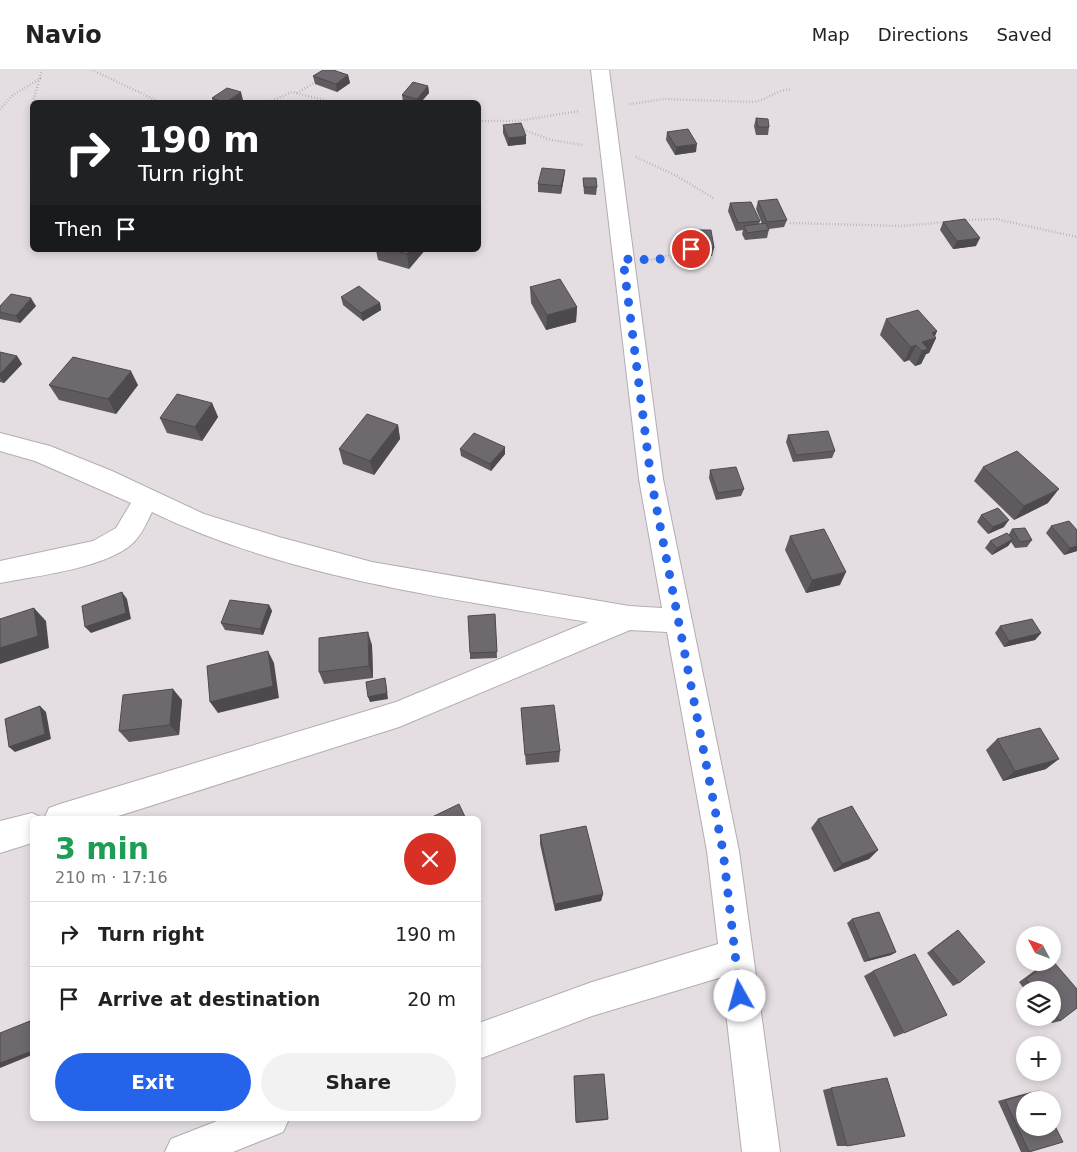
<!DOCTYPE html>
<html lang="en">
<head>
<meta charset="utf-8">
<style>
  :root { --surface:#fff; --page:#f2f2f2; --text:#222; --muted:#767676; --line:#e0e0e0; --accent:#2563eb }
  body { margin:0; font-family:"DejaVu Sans",sans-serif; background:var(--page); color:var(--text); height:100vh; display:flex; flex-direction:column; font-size:19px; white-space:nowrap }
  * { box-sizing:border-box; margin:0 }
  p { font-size:16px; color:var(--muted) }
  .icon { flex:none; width:28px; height:28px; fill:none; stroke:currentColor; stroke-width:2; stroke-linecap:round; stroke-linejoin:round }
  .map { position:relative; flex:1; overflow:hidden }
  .drawer { position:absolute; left:30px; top:746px; width:451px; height:305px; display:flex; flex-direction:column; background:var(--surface); border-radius:8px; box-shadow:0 2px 8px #0003 }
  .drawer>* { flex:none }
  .top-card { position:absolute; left:30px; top:30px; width:451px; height:152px; border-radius:8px; box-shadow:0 2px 8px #0003; background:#202124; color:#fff; overflow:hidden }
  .needle { width:32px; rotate:311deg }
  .buttons { position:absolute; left:1016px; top:856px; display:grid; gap:10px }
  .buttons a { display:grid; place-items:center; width:45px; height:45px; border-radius:50%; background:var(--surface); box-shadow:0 2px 8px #0003; font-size:25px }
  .pin { position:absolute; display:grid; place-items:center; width:42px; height:42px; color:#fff; margin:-21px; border:2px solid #fff; border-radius:50%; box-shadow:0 1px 5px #0007 }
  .me { position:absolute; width:55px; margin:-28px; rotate:353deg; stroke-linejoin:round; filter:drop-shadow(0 0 4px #0008) }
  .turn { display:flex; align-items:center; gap:18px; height:105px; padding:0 25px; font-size:22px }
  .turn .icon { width:65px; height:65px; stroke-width:2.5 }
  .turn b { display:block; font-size:35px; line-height:42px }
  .then { display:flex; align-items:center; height:48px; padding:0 25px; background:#0003; gap:10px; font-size:19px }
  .round { display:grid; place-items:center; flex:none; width:52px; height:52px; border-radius:26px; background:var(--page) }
  .overview { display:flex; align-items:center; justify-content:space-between; height:85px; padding:0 25px }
  h1 { font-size:30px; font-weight:600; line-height:38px; color:#1e9e55 }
  .button { display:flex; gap:10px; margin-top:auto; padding:10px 25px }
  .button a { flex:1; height:58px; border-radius:30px; background:var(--accent); color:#fff; font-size:20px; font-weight:600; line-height:58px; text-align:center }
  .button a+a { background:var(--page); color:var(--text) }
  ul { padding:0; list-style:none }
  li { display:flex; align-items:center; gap:15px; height:65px; padding:0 25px; border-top:1px solid var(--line) }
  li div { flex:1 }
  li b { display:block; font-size:19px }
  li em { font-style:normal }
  header { display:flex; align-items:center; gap:30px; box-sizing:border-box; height:70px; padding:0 25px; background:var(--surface); border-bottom:1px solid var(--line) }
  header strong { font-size:24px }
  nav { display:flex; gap:28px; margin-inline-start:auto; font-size:18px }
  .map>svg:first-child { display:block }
</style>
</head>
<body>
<header>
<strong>Navio</strong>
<nav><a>Map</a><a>Directions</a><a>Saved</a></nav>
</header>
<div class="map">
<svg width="1077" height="1082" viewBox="0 0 1077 1082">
  <rect width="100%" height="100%" fill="#e4dee3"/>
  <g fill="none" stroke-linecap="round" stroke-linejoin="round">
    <!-- minor casing -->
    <g stroke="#b3adb2" stroke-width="2">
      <g id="minor">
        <path d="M591,0H609L663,409L739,781L780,1082H742L722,907L592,946L479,989V953L592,912L718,874L707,781L667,562L630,560L399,657L109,749H44L49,738L60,734L396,632L588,552C442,527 286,507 152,442C147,452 142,464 134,472C108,498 36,506 0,513V491L93,471L116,458L131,433L35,391L0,381V363L50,376L112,401L204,444L279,467L372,492L629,536L662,538L639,409Z"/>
        <polygon points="32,743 44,749 32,749 32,773 0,783 0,751"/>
        <polygon points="222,1049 289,1049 283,1062 233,1082 165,1082 171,1069"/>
      </g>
    </g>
    <!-- path -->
    <g stroke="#9a9599" stroke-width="2.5" stroke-dasharray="0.5 2.5" stroke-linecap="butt">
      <polyline points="92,0 160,32"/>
      <polyline points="297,23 317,11"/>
      <polyline points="33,32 42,0"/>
      <polyline points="269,32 292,22 332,32"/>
      <path d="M630,34L665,29L754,32C769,29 773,21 792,19"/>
      <polyline points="0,39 13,25 41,8"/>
      <polyline points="479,51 517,51 580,41"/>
      <polyline points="521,59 551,70 583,75"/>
      <polyline points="636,87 677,106 715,129"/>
      <polyline points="31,112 32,35"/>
      <polyline points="963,150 996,149 1077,167"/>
      <polyline points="790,153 902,156 946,152"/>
      <polyline points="651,190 691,179"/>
    </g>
    <!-- minor -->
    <use href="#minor" fill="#fff" fill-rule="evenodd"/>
  </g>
  <!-- wall -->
  <g fill="#5f5a5f">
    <polygon points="348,5 350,13 337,22 315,14 313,6"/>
    <polygon points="428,16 429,23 421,32 403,32 402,25"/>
    <polygon points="212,28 243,30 240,32 213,32"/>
    <polygon points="756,48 769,57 768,65 756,65 754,56"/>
    <polygon points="503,55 526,74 508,76 503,63"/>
    <polygon points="667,62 696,82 675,85 666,70"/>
    <polygon points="565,100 564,108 561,124 538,122 538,114"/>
    <polygon points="583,108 597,117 596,125 584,124"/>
    <polygon points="758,131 787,150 784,157 769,159 767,168 745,170 742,164 743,160 736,161 728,141 730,133 760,151 759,154 762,154 756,139"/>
    <polygon points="943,152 976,176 953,179 940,160"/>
    <polygon points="693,160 714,178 712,186 695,186 692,168"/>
    <polygon points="376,180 425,180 409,199 378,190"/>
    <polygon points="530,217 577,237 576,252 546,260 531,233"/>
    <polygon points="341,227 380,233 381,240 363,251 343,235"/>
    <polygon points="36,236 20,253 0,249 0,242"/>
    <polygon points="886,249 937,261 935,266 936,268 929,283 926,284 921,294 915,296 909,290 904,292 880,265"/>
    <polygon points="0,282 17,286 22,294 4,313 0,312"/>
    <polygon points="49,315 138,315 116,344 59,330"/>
    <polygon points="212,333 218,347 202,371 167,363 160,348"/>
    <polygon points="398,355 400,369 374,405 343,394 339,379"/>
    <polygon points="788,365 835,381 832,388 793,392 786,372"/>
    <polygon points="460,379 505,384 491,401 461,386"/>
    <polygon points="983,397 1048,433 1014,450 974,411"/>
    <polygon points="710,400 744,419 741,426 716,430 709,408"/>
    <polygon points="981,445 1004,457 988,464 977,452"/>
    <polygon points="1051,456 1077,460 1077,481 1064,485 1046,463"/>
    <polygon points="1012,459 1032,470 1027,477 1015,478 1011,472 1008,476 992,485 985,478 990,471 1009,464"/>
    <polygon points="790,466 840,515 806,523 785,480"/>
    <polygon points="269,535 272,541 263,565 225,560 221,553"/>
    <polygon points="495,544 497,588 470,589 470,583"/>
    <polygon points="1000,556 1041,563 1035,570 1004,577 995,563"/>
    <polygon points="372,575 373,608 324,614 319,602"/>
    <polygon points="182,630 179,665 129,672 119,661"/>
    <polygon points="521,638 560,681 559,692 526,695"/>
    <polygon points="997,669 1046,699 1003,711 986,680"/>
    <polygon points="818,749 878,780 869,789 834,802 811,758"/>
    <polygon points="540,765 603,824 601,831 555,841 540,774"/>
    <polygon points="852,849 896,882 891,885 864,892 847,853"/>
    <polygon points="958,860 959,913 953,916 927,883 952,864"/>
    <polygon points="1052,892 1060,951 1052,953 1047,948 1052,948 1052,920 1025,920 1019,912 1045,893"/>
    <polygon points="873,901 904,963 894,967 864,906"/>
    <polygon points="574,1006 608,1049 607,1050 576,1053"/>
    <polygon points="831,1018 847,1076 837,1076 823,1020"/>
    <polygon points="1039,1021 1030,1082 1021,1082 998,1031 1031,1022"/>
  </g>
  <!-- shaded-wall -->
  <g fill="#4d4a4d">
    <polygon points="348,5 350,13 337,22 336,14"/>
    <polygon points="428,16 429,23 421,32 418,32 417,29"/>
    <polygon points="241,22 243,30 240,32 226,32"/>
    <polygon points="526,66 526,74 508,76 508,68"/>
    <polygon points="697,74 696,82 675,85 676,77"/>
    <polygon points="565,100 564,108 561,124 561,116"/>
    <polygon points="980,168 976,176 953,179 957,171"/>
    <polygon points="410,180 425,180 409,199 407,184"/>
    <polygon points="31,228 36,236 20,253 16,246"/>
    <polygon points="380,233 381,240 363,251 361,243"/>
    <polygon points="577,237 576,252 546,260 547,245"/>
    <polygon points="937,261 934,268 936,268 929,283 926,284 921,294 915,296 922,281 922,272 932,263"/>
    <polygon points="916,275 909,290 904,292 911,277"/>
    <polygon points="17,286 22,294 4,313 0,307 0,304"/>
    <polygon points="131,301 138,315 116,344 108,329"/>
    <polygon points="212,333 218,347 202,371 195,357"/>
    <polygon points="398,355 400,369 374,405 370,391"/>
    <polygon points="505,377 505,384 491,401 490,394"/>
    <polygon points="1059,419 1048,433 1014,450 1024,436"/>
    <polygon points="1009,450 1004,457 988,464 993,457"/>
    <polygon points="1013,469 1008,476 992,485 997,478"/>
    <polygon points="1077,476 1077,481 1064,485 1070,478"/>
    <polygon points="846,502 840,515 806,523 812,510"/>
    <polygon points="122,522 127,529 131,549 91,563 85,557"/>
    <polygon points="269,535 272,541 263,565 260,559"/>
    <polygon points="34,538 46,551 49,578 0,594 0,578"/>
    <polygon points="368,562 372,575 373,608 369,596"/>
    <polygon points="1041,563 1035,570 1004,577 1009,571"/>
    <polygon points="268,581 274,593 279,628 218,643 210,632"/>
    <polygon points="385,608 386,614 388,629 370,632 368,627"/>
    <polygon points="173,619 182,630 179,665 170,655"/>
    <polygon points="40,636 46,642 51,669 15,682 9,677"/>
    <polygon points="1059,689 1046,699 1003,711 1015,701"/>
    <polygon points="878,780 869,789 834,802 842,794"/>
    <polygon points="603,824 601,831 555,841 555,834"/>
    <polygon points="896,882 891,885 864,892 869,889"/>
    <polygon points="30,951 32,952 32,985 0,998 0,993"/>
  </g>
  <!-- building -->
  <g fill="#6e696e" stroke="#4d4a4d">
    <polygon points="323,0 333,0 348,5 336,14 313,6"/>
    <polygon points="413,12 428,16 417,29 402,25"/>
    <polygon points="227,18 241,22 226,32 223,32 212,28"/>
    <polygon points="756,48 768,49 769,57 758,57"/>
    <polygon points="521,53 526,66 508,68 503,55"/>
    <polygon points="688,59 697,74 676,77 667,62"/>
    <polygon points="542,98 565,100 561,116 538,114"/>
    <polygon points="583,108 596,108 597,117 584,117"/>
    <polygon points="777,129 787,150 767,152 758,131"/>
    <polygon points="751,132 760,151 738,153 730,133"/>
    <polygon points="965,149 980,168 957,171 943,152"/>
    <polygon points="766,153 769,160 747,163 744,156"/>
    <polygon points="693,160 711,160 714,178 696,178"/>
    <polygon points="393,180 410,180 407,184"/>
    <polygon points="560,209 577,237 547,245 530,217"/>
    <polygon points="359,216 380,233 361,243 341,227"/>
    <polygon points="11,224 31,228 16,246 0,242 0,236"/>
    <polygon points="918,240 937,261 932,263 936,268 922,272 928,279 922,281 916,275 911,277 886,249"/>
    <polygon points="0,282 17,286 0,304"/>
    <polygon points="73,287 131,301 108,329 49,315"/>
    <polygon points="177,324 212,333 195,357 160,348"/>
    <polygon points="367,344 398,355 370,391 339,379"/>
    <polygon points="828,361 835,381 796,385 788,365"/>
    <polygon points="474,363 505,377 490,394 460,379"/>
    <polygon points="1017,381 1059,419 1024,436 983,397"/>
    <polygon points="736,397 744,419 718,423 710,400"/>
    <polygon points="998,438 1009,450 993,457 981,445"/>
    <polygon points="1069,451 1077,460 1077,476 1070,478 1051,456"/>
    <polygon points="1025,458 1032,470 1020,472 1012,459"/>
    <polygon points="824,459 846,502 812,510 790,466"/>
    <polygon points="1007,463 1013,469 997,478 990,471"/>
    <polygon points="122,522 126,543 85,557 82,536"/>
    <polygon points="230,530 269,535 260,559 221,553"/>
    <polygon points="34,538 38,566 0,578 0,549"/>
    <polygon points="495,544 497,582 470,583 468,546"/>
    <polygon points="1032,549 1041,563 1009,571 1000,556"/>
    <polygon points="368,562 369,596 319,602 319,568"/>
    <polygon points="268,581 273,616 210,632 207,596"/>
    <polygon points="385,608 387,623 368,627 366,612"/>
    <polygon points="173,619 170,655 119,661 123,625"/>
    <polygon points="554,635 560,681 525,685 521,638"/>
    <polygon points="40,636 45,664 9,677 5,649"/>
    <polygon points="1040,658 1059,689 1015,701 997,669"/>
    <polygon points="459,734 466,749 428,749"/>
    <polygon points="852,736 878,780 842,794 818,749"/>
    <polygon points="586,756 603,824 555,834 540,765"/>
    <polygon points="879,842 896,882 869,889 852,849"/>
    <polygon points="958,860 985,892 959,913 932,880"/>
    <polygon points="915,884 947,945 904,963 873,901"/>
    <polygon points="1052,890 1077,919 1077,938 1060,951 1052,942 1052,920 1034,920 1026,909 1049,892 1052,892"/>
    <polygon points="30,951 32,981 0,993 0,963"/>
    <polygon points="604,1004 608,1049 576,1052 574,1006"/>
    <polygon points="887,1008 905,1066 847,1076 831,1018"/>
    <polygon points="1039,1021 1043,1030 1025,1030 1025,1058 1052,1058 1052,1050 1063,1072 1029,1082 1005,1030"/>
  </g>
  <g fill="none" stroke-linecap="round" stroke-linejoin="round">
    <!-- route -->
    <polyline stroke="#2563eb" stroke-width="9" stroke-dasharray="0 16.2" points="691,179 657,190 623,189 651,409 723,781 740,926"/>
  </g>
</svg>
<div class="buttons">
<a><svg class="needle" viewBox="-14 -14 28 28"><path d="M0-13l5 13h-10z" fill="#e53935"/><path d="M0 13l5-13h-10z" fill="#767676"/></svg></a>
<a><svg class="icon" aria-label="layers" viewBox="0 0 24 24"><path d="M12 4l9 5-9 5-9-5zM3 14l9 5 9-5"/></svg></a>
<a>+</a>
<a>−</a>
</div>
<div class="pin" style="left:691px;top:179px;background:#d93025"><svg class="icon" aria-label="arrive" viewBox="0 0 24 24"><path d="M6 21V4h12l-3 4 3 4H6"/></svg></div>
<svg class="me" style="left:740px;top:926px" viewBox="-20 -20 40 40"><circle r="19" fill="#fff"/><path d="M0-13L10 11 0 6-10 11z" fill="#2563eb"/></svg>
<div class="top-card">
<div class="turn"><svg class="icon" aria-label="right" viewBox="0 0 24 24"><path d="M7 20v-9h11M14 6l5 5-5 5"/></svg><div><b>190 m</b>Turn right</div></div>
<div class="then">Then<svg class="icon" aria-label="arrive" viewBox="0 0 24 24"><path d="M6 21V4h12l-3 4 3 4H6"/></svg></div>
</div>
<section class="drawer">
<div class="overview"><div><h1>3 min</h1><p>210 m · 17:16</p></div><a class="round" style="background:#d93025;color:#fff"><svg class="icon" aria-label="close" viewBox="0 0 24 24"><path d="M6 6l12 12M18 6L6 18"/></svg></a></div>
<ul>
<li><svg class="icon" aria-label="right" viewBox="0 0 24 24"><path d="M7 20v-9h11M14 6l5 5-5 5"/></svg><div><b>Turn right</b></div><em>190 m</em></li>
<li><svg class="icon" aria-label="arrive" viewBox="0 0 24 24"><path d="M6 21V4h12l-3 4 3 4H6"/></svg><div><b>Arrive at destination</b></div><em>20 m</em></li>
</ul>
<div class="button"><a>Exit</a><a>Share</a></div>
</section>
</div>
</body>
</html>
